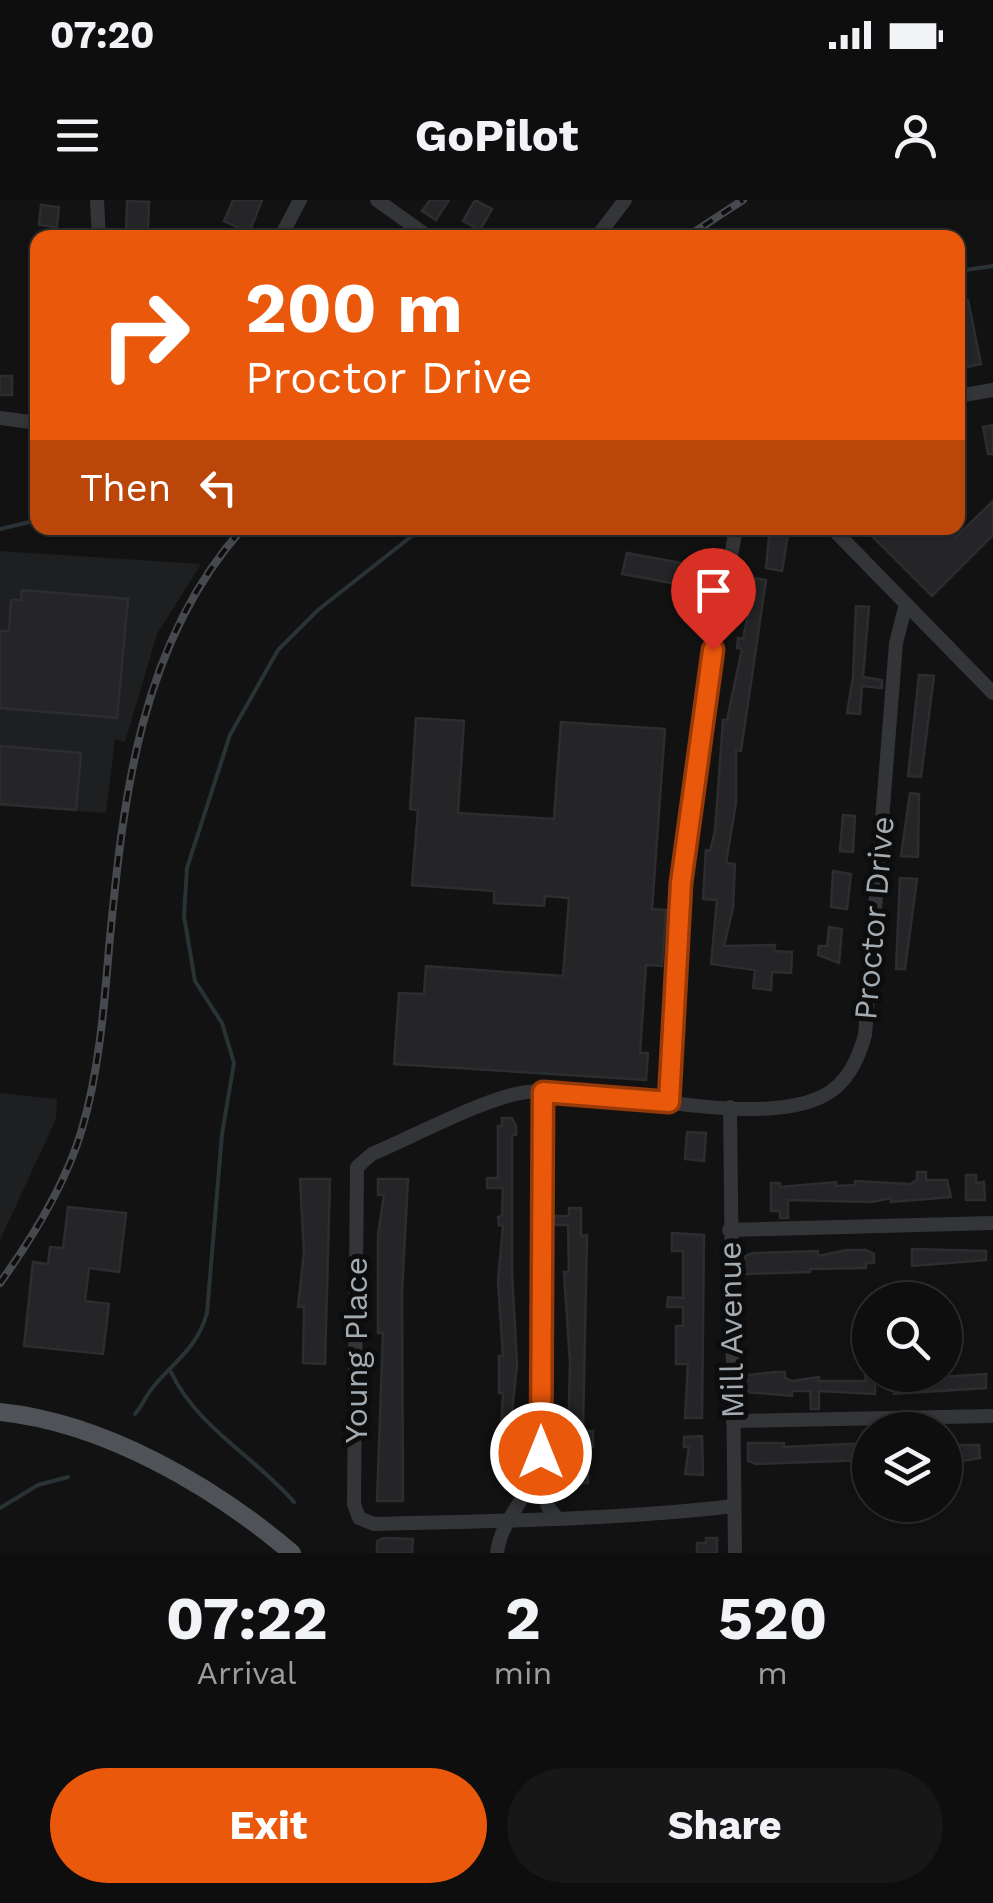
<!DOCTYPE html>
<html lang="en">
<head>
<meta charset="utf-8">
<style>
  :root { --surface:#0e0e0e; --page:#171717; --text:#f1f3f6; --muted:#9b9c9e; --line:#2e2e2e; --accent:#ea580c }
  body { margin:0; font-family:"Work Sans",sans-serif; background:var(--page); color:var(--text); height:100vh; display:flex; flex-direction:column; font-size:38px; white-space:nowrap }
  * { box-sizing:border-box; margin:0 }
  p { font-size:32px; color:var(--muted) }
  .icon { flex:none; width:55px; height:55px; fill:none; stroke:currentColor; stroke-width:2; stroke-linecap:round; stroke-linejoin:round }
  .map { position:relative; height:1353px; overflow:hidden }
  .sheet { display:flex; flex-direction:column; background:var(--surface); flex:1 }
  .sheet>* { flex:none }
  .banner { position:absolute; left:30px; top:30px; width:935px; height:305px; border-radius:20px; box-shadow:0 2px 8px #0004,0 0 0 2px var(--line); background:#ea580c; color:#fff; overflow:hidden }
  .tools { position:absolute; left:852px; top:1082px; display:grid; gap:20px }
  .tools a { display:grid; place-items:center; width:110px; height:110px; border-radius:50%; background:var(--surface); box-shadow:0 2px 8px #0004,0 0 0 2px var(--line); font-size:50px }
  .pin { position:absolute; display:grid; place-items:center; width:85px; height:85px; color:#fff; margin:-102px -42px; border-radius:50% 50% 50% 0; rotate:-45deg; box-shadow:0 0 10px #0007 }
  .pin .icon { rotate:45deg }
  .me { position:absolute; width:110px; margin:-55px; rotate:0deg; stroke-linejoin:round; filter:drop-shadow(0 0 8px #0008) }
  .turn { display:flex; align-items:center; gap:35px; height:210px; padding:0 50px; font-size:45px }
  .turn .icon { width:130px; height:130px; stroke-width:2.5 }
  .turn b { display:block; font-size:70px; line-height:85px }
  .then { display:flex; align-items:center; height:95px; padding:0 50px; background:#0003; gap:20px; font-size:38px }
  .eta { display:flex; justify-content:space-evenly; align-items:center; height:170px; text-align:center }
  .eta b { font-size:60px; font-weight:700; line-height:70px }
  .primary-button { display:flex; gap:20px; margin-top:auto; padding:20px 50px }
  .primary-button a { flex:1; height:115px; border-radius:60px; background:var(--accent); color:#fff; font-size:40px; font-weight:700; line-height:115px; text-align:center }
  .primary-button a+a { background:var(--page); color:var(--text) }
  .status { display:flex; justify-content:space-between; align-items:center; height:70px; padding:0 50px; background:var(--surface); direction:ltr }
  .status svg { height:28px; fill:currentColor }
  header { display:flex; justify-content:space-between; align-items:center; height:130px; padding:0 50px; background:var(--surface); font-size:45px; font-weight:700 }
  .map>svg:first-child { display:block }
</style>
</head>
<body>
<div class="status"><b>07:20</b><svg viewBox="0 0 49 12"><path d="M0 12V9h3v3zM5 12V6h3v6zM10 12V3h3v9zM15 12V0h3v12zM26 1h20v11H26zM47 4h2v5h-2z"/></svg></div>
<header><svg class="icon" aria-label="menu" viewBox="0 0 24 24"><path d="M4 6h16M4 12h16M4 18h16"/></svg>GoPilot<svg class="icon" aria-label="person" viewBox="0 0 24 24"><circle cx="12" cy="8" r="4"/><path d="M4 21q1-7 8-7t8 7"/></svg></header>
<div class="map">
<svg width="993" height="1353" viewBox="0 0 993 1353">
  <rect width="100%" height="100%" fill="#121213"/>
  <!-- built -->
  <g fill="#1e1f20">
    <polygon points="0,351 201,364 157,434 125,542 115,539 106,613 0,606"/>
    <polygon points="0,893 57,899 56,919 0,1040"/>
  </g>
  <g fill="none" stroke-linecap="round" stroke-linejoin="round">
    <!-- stream -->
    <g stroke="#293336" stroke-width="4">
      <polyline points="958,71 993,66"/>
      <polyline points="0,329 38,320"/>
      <path d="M171,1172C196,1226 255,1257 294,1302"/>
      <path d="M135,1214C143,1205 146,1195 154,1186C176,1160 197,1148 207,1113L222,934L234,863L222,823L195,781L184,716L187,668L230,535L278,450L318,410L422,328"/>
      <polyline points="0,1308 38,1285 68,1277"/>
    </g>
  </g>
  <!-- building -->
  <g fill="#252527" stroke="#2c2d2f" stroke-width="2.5">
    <polygon points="233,0 262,0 247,38 234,38 237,27 224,21"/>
    <polygon points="430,0 449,0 436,20 422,11"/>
    <polygon points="475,0 492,9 480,30 463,21"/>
    <polygon points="127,1 149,2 148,29 168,30 167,38 126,38"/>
    <polygon points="41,5 59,7 57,27 39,25"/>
    <polygon points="968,100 981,164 958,169 958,102"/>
    <rect x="0" y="176" width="12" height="19"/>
    <polygon points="993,225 993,254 988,254 983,227"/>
    <polygon points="993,301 993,335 932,396 864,328 947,328 956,337"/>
    <polygon points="770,328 789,328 782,371 766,368"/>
    <polygon points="627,353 692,365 688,386 622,374"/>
    <polygon points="755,378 766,380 741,551 736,550 736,603 726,663 735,664 733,708 724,746 775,745 774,751 792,752 791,773 772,772 771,790 753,788 755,770 711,764 717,700 703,699 706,650 710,651 715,631 723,520 727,520 742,449 737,448 738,438 743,439"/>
    <polygon points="22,390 128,399 117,518 0,508 0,431 9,431 11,400 21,400"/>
    <polygon points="856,406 869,407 863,477 882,480 882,488 862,486 860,514 847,513 853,477"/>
    <polygon points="919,475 934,476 921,577 908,576"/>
    <polygon points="416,518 464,521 458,613 554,619 561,522 665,529 652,709 666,710 662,766 646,765 640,853 648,853 646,880 394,864 399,793 424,794 426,766 563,776 569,698 545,696 544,706 494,703 494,691 412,685 418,610 410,609"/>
    <polygon points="0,546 81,553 76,610 0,604"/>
    <polygon points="910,593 919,594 918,657 901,656"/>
    <polygon points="843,615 855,616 853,652 840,651"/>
    <polygon points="833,671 851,674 847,709 831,707"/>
    <polygon points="900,678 917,679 905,769 896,769"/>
    <polygon points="829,727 842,729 839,763 818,755 819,746 827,746"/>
    <polygon points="502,918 512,918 516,926 516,935 512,935 512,1072 517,1165 512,1212 516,1212 516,1221 511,1221 516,1249 512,1249 512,1276 499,1277 503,1193 499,1193 499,1156 503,1156 498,1081 503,1026 499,1025 498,1017 502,1016 503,988 487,988 487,978 498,978 498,926 502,926"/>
    <polygon points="687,932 706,933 704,961 685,959"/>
    <polygon points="917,972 926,972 926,980 947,980 951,997 891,1002 891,998 872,1002 788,1000 788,1018 780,1018 780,1011 771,1011 771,983 780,983 780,987 836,982 836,986 855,985 855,981 910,984 917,980"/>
    <polygon points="966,975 976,975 976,983 984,982 985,1000 966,1000"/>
    <polygon points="300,979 330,979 325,1164 303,1163 304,1107 298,1107 304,1052"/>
    <polygon points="378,979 408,979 402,1091 403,1301 377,1301 383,1133 378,1133 378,1035 384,995 378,995"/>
    <polygon points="68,1007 126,1013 119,1072 89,1068 85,1101 109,1104 103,1154 24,1146 33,1062 48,1064 50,1047 63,1048"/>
    <polygon points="569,1008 581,1008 581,1036 587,1035 583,1231 593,1231 593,1247 588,1247 588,1283 567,1284 570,1164 564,1072 569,1072 568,1025 553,1025 553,1016 569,1016"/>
    <polygon points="672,1033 704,1035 702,1218 685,1218 688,1164 676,1164 676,1126 683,1126 683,1107 667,1107 668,1097 683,1098 683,1051 672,1051"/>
    <polygon points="912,1049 986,1051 986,1060 912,1066"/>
    <polygon points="846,1050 866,1050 874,1054 874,1063 866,1063 866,1068 810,1069 810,1072 745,1074 745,1056 753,1053 818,1051 818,1056"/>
    <polygon points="775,1172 785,1172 785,1178 792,1181 819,1177 819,1181 866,1181 865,1176 875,1176 875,1194 819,1191 819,1209 811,1209 810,1191 792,1191 792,1196 747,1192 747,1175"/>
    <polygon points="986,1174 986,1188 894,1194 894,1180"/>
    <polygon points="702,1236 703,1275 685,1274 689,1247 684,1247 684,1237"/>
    <polygon points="748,1243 784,1243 784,1247 868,1243 870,1260 756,1264 748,1261"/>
    <polygon points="945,1245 979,1245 980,1258 950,1263 945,1260"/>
    <polygon points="384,1338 413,1339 412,1353 377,1353 377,1341"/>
    <polygon points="706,1338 717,1338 717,1353 697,1353 697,1343 706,1343"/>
  </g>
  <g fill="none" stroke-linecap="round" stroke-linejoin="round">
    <!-- minor -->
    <g stroke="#333538" stroke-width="14">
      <polyline points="97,0 99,38"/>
      <polyline points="377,0 430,38"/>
      <polyline points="280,38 300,0"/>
      <polyline points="596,38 625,0"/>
      <polyline points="958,196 993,190"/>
      <polyline points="0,218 38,223"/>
      <polyline points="832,328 993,493"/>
      <polyline points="669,902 681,683 703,514 736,328"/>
      <polyline points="730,907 735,1353"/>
      <polyline points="729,1030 993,1023"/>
      <polyline points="733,1221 993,1216"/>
      <polyline points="538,1272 548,1307 558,1319"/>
      <path d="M734,1306C614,1320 494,1321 374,1324L359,1318L354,1304L357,967L372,954C413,937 486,897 527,892C606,884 754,931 823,896C847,884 858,860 865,835L896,443L906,404"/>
      <path d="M497,1353C501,1316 536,1292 541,1253L543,892"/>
    </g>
    <!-- major -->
    <path stroke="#4f5357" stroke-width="18" d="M0,1212C105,1223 213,1286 292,1353"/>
    <!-- rail casing -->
    <g stroke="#46494d" stroke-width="8">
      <g id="rail">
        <polyline points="685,38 743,0"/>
        <path d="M0,1083C33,1037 66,984 82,929C99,871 104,808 109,748C123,600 139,444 243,328"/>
      </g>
    </g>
    <!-- rail -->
    <use href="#rail" stroke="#0d0d0e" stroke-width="4" stroke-dasharray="11" stroke-linecap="butt"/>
  </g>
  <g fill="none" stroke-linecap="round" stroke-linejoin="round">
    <!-- route casing -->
    <g stroke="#983908" stroke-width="25">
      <polyline id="route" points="541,1253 543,892 669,902 681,683 713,450"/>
    </g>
    <!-- route -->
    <use href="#route" stroke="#ea580c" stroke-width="18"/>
  </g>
  <g text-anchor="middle" stroke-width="10" stroke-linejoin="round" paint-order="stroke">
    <!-- street labels -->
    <g font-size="32" fill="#a4acb3" stroke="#0d0d0e">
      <text transform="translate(874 718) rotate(-85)" y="11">Proctor Drive</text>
      <text transform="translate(731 1130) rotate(-91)" y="11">Mill Avenue</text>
      <text transform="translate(356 1150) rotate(-90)" y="11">Young Place</text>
    </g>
  </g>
</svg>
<div class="tools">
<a><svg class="icon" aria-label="search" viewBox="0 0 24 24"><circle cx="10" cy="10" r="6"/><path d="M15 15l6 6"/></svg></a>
<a><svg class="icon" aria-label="layers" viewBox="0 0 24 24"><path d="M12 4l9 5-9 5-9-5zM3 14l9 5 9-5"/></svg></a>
</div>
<div class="pin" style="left:713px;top:450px;background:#d93025"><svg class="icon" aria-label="arrive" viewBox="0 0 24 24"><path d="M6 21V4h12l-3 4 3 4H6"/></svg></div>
<svg class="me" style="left:541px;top:1253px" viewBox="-20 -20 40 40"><circle r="17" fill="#ea580c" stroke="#fff" stroke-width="3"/><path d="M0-11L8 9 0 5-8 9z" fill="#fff"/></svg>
<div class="banner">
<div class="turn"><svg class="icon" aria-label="right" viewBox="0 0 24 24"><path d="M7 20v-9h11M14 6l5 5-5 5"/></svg><div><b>200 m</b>Proctor Drive</div></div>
<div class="then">Then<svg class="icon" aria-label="left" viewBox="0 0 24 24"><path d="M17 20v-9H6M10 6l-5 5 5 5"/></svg></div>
</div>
</div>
<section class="sheet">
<div class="eta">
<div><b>07:22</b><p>Arrival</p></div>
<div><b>2</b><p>min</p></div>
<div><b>520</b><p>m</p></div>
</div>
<div class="primary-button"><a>Exit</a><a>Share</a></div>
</section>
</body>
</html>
